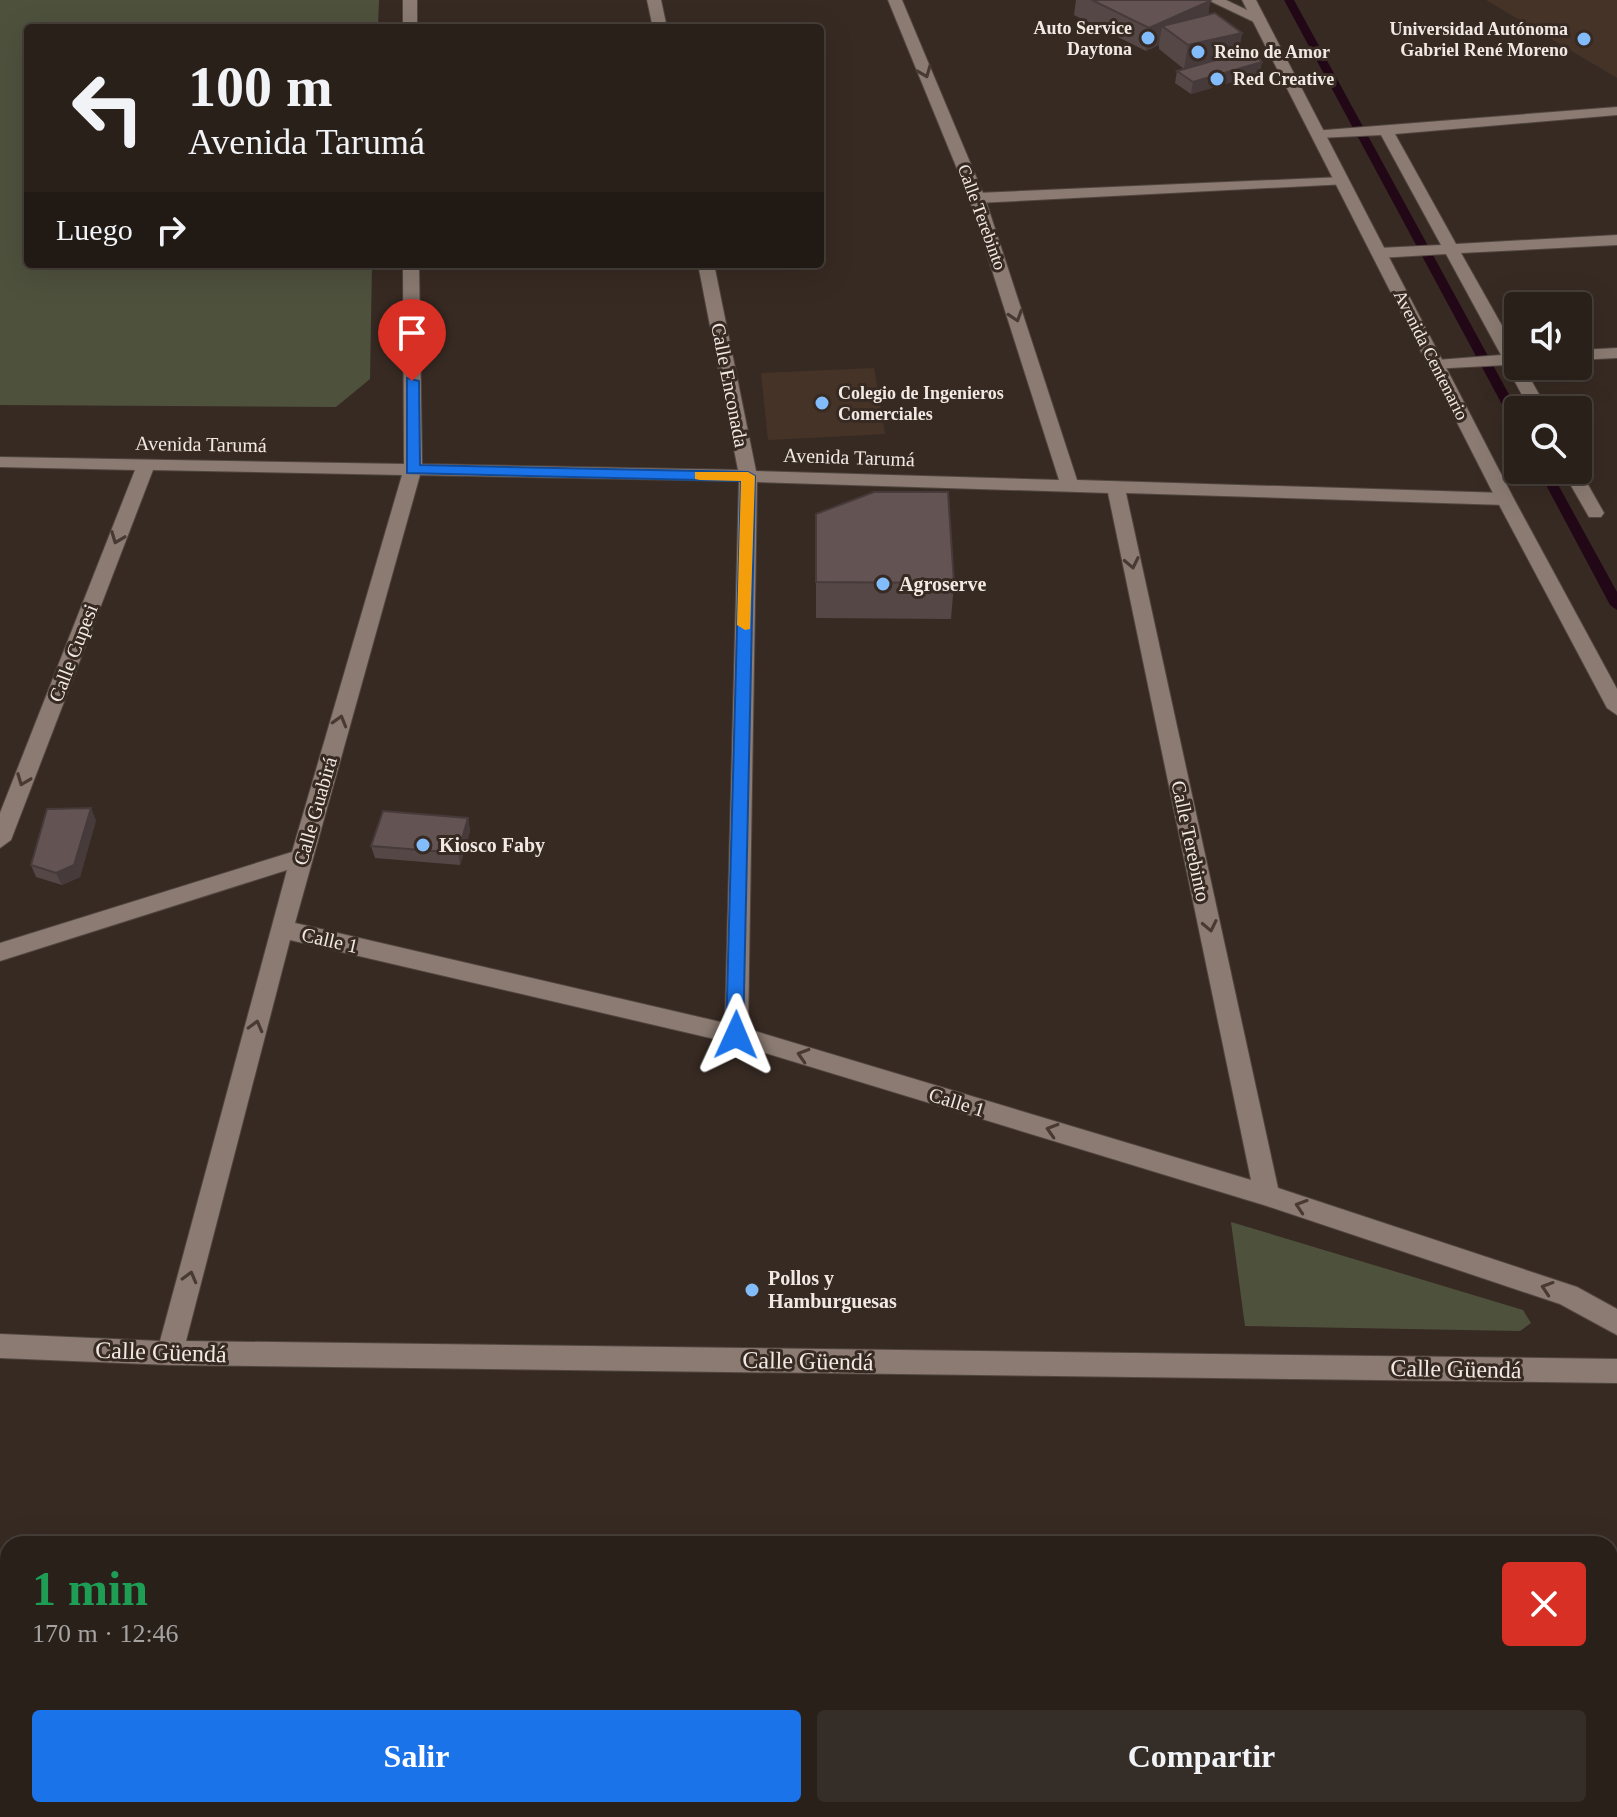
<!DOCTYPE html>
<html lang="es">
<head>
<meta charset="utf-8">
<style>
  :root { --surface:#29201a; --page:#352d27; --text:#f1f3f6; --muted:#a5a3a2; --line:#453e39; --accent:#1a73e8 }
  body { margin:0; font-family:Georgia,serif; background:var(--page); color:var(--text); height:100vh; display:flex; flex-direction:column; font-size:30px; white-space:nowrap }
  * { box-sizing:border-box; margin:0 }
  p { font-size:26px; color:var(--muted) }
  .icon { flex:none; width:44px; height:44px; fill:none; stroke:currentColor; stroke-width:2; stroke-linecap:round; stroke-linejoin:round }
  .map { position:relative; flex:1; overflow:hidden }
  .details { position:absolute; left:0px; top:1536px; width:1618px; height:282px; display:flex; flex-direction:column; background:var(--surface); border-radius:24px 24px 0 0; box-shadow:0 8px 32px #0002,0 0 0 2px var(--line) }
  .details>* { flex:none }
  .guide { position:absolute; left:24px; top:24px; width:800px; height:244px; border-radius:8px; box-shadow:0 8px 32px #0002,0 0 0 2px var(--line); background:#29201a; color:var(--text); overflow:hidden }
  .fabs { position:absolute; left:1504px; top:292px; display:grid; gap:16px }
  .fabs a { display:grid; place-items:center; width:88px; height:88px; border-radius:8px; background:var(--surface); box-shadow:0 8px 32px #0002,0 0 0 2px var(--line); font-size:40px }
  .pin { position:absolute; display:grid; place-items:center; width:68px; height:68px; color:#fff; margin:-82px -34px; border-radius:50% 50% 50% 0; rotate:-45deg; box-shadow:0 0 8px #0007 }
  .pin .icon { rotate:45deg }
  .me { position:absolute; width:88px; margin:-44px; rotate:1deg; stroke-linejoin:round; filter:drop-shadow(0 0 6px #0008) }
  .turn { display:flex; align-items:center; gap:28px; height:168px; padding:0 32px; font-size:36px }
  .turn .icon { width:104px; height:104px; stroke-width:2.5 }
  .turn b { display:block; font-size:56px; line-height:68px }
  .then { display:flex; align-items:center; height:76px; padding:0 32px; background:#0003; gap:16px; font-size:30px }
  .round { display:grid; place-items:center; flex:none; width:84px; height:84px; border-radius:8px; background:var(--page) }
  .overview { display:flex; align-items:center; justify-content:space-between; height:136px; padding:0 32px }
  h1 { font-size:48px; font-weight:800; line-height:60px; color:#1e9e55 }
  .cta { display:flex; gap:16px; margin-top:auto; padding:16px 32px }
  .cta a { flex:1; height:92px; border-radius:8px; background:var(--accent); color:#fff; font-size:32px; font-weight:800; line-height:92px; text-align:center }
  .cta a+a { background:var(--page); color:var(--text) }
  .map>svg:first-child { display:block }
</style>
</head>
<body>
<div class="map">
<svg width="1617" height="1817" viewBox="0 0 1617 1817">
  <rect width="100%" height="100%" fill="#372a23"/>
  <!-- built -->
  <g fill="#463328">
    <polygon points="1486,0 1617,0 1617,78"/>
    <polygon points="874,368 885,434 768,440 761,373"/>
  </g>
  <!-- green -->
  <g fill="#4e513c">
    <polygon points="0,0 379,0 378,28 28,28 28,264 372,264 370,379 336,407 0,405"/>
    <polygon points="1231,1222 1523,1310 1531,1323 1520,1331 1245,1326"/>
  </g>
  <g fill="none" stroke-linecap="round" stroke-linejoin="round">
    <!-- stream -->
    <g fill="#220817" fill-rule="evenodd">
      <polygon points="1284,0 1294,0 1518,411 1518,427 1512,423"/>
      <polygon points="1538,470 1550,470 1617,592 1617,610 1610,605"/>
    </g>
    <!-- service casing -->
    <g stroke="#514640" stroke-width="2">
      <g id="service">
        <polygon points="1617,107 1617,115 1395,134 1456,244 1617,235 1617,245 1461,253 1518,354 1518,366 1523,366 1548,410 1530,410 1506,365 1431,369 1431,361 1437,360 1501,355 1446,254 1379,258 1371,253 1379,248 1441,245 1381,135 1318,138 1313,137 1313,131"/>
        <polygon points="1617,348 1617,358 1578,360 1578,350"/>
        <polygon points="1578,467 1604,513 1601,517 1589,517 1562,470"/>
      </g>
    </g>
    <!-- pedestrian casing -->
    <g stroke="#514640" stroke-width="2">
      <polygon id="pedestrian" points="1342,177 1347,178 1347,184 977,203 969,198 977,193"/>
    </g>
    <!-- minor casing -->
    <g stroke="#514640" stroke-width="2">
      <g id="minor">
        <rect x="403" y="0" width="14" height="28"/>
        <polygon points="647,0 661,0 667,28 653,28"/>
        <path d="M888,0H902L985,198L1077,480L1505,493L1514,499L1505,505L1126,493L1278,1188L1577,1287L1617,1309V1335L1560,1304L1267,1206L736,1044L290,940L186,1341L1617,1359V1383L170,1365L0,1358V1334L160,1341L287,870L0,961V943L292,852L402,475L153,470L11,840L0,848V813L135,470L0,467V457L404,464L403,264H419L422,464L738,470L698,264H714L756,471L1059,480L969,198ZM420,475L739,481L725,1023L295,923ZM757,482L1108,493L1251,1180L748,1029Z"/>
        <polygon points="1208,0 1226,0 1266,19 1254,22"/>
      </g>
    </g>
    <!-- tertiary casing -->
    <g stroke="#514640" stroke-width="2">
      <polygon id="tertiary" points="1242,0 1256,0 1514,499 1617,689 1617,715 1607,708 1496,499"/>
    </g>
    <!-- service -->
    <use href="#service" fill="#8b7b72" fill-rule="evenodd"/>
    <!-- pedestrian -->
    <use href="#pedestrian" fill="#8b7b72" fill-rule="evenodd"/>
    <!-- minor -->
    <use href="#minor" fill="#8b7b72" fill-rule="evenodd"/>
    <!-- tertiary -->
    <use href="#tertiary" fill="#8b7b72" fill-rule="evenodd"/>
  </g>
  <!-- wall -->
  <g fill="#564747">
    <polygon points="1076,0 1207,0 1210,1 1208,15 1242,33 1238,54 1262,62 1259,74 1191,94 1175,83 1177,71 1184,69 1159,49 1159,45 1146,51 1074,15"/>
    <polygon points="816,514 954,583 951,619 816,618"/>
    <polygon points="468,818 470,831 460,865 375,858 371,846"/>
    <polygon points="96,820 80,877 62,885 36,877 31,865"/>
  </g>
  <!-- shaded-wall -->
  <g fill="#463a3a">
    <polygon points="1210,1 1207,24 1162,26 1159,45 1146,51 1149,28"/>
    <polygon points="1242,33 1237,56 1184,69 1188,45"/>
    <polygon points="1262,62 1259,74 1191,94 1193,82"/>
    <polygon points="91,808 96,820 80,877 62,885 56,873"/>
    <polygon points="468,818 470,831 460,865 458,853"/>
  </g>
  <!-- building -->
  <g fill="#645353" stroke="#463a3a" stroke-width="2">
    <polygon points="1092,0 1207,0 1210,1 1149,28"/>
    <polygon points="1215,13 1242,33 1188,45 1162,26"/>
    <polygon points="1251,50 1262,62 1193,82 1177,71"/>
    <polygon points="874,492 948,492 954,583 816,582 816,514"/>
    <polygon points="91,808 74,865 56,873 31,865 47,809"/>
    <polygon points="383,811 468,818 458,853 371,846"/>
  </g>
  <!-- one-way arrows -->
  <defs><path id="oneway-chevron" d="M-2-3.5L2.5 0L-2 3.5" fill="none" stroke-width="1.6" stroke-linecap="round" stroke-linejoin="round" transform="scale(2)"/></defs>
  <g stroke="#483a33">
    <use href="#oneway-chevron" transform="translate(925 72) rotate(68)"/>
    <use href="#oneway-chevron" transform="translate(1016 316) rotate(72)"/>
    <use href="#oneway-chevron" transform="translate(117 538) rotate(111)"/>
    <use href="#oneway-chevron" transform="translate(1132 563) rotate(78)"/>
    <use href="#oneway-chevron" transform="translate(340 721) rotate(-74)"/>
    <use href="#oneway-chevron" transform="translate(23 780) rotate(111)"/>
    <use href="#oneway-chevron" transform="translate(1210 926) rotate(78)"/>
    <use href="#oneway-chevron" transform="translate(256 1026) rotate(-75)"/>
    <use href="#oneway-chevron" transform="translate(803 1055) rotate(-163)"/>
    <use href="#oneway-chevron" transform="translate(1052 1130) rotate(-163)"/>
    <use href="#oneway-chevron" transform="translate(1301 1206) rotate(-162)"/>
    <use href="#oneway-chevron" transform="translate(190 1277) rotate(-75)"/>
    <use href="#oneway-chevron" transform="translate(1547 1288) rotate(-162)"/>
  </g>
  <!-- route -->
  <polygon fill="#1a73e8" stroke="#114b97" stroke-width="2" points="407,378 419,381 420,465 748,472 755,476 743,1040 729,1040 726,1035 741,481 407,473"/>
  <!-- slow -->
  <polygon fill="#f59e0b" points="695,472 748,472 755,476 750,629 745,630 737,625 741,481 700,480 695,479"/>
  <!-- markers -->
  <g fill="#82bcfa" stroke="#372a23" stroke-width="3">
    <circle cx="1148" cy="38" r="8"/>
    <circle cx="1584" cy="39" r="8"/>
    <circle cx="1198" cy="52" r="8"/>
    <circle cx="1217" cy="79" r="8"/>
    <circle cx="822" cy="403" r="8"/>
    <circle cx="883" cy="584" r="8"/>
    <circle cx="423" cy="845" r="8"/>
    <circle cx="752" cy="1290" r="8"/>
  </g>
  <g text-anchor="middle" stroke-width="6" stroke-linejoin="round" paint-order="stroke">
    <!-- far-poi labels -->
    <g font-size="18" font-weight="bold" fill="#f2e9e4" stroke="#372a23" text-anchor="start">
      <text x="1132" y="34" text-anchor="end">Auto Service<tspan x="1132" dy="21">Daytona</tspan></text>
      <text x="1568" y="35" text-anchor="end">Universidad Autónoma<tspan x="1568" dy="21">Gabriel René Moreno</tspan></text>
      <text x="1214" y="58">Reino de Amor</text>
      <text x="1233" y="85">Red Creative</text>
      <text x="838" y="399">Colegio de Ingenieros<tspan x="838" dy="21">Comerciales</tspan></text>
    </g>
    <!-- far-street labels -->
    <g font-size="18" fill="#f2e9e4" stroke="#372a23">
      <text transform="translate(982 217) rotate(70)" y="6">Calle Terebinto</text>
      <text transform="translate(1431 355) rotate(63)" y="6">Avenida Centenario</text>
    </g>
    <!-- street labels -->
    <g font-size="20" fill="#f2e9e4" stroke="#372a23">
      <text transform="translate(730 385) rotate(79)" y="7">Calle Enconada</text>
      <text transform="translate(201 444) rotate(1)" y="7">Avenida Tarumá</text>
      <text transform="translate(849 457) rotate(2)" y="7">Avenida Tarumá</text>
      <text transform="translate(73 653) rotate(-69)" y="7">Calle Cupesi</text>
      <text transform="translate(315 811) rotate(-74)" y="7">Calle Guabirá</text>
      <text transform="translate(1191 841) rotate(78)" y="7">Calle Terebinto</text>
      <text transform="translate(330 940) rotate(13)" y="7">Calle 1</text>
      <text transform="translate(957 1102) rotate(17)" y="7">Calle 1</text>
    </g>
    <!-- poi labels -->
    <g font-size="20" font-weight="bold" fill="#f2e9e4" stroke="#372a23" text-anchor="start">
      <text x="899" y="591">Agroserve</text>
      <text x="439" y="852">Kiosco Faby</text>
      <text x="768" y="1285">Pollos y<tspan x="768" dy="23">Hamburguesas</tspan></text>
    </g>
    <!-- near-street labels -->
    <g font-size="24" fill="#f2e9e4" stroke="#372a23">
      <text transform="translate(161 1352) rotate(2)" y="8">Calle Güendá</text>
      <text transform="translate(808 1361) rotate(1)" y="8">Calle Güendá</text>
      <text transform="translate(1456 1369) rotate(1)" y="8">Calle Güendá</text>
    </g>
  </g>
</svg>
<div class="fabs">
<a><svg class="icon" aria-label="sound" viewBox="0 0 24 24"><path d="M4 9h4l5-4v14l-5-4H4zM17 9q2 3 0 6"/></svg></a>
<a><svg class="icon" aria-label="search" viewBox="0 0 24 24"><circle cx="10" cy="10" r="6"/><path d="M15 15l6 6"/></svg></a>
</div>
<div class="pin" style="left:412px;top:381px;background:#d93025"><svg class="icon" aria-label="arrive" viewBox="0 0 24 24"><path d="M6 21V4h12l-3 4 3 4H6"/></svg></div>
<svg class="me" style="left:736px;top:1035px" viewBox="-20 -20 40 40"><path d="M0-17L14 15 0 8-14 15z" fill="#1a73e8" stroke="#fff" stroke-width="4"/></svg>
<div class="guide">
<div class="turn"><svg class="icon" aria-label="left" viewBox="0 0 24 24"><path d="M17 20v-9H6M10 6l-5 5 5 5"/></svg><div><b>100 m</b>Avenida Tarumá</div></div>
<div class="then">Luego<svg class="icon" aria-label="right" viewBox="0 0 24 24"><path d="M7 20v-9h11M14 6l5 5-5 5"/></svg></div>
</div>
<section class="details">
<div class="overview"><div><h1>1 min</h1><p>170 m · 12:46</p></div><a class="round" style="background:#d93025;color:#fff"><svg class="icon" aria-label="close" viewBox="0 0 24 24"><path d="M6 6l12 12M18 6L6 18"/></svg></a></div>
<div class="cta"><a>Salir</a><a>Compartir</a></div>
</section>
</div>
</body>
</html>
